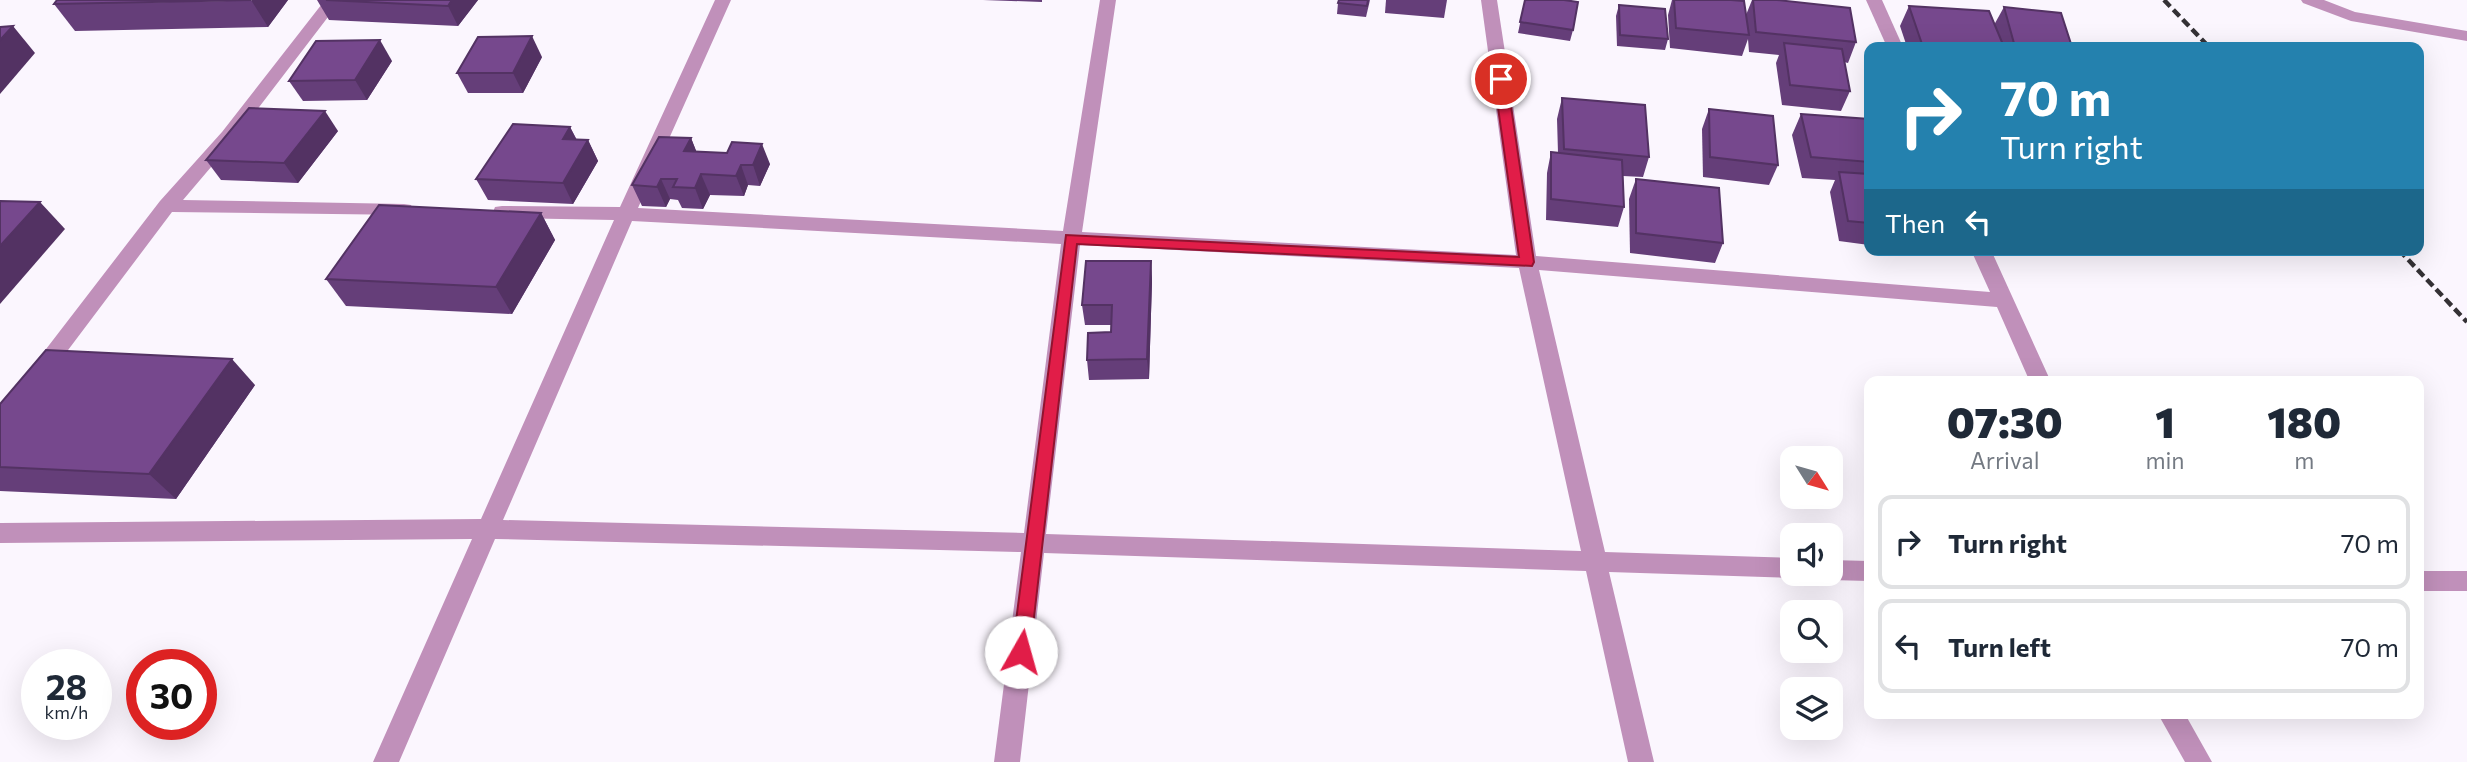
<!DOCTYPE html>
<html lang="en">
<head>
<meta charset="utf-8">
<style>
  :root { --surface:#fff; --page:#f2f2f3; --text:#1f2937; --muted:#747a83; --line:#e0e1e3 }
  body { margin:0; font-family:Commissioner,sans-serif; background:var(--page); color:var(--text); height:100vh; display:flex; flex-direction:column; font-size:26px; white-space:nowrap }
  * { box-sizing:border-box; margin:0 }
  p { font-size:23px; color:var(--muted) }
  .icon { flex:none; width:38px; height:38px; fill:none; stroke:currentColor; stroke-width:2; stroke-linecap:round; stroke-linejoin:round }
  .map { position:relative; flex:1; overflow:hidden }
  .panel { position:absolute; left:1864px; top:376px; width:560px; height:343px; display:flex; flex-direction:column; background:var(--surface); border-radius:14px; box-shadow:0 7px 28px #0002 }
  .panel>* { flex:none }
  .guide { position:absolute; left:1864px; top:42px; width:560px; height:214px; border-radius:14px; box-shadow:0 7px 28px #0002; background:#2481ae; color:#fff; overflow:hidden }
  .needle { width:46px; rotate:127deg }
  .controls { position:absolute; left:1780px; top:446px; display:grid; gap:14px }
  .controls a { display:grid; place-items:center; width:63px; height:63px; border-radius:14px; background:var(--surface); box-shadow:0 7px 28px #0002; font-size:35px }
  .speed { position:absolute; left:21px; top:649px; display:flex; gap:14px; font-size:35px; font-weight:700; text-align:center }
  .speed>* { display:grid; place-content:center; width:91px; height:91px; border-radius:50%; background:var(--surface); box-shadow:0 7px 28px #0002; line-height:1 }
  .speed small { font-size:18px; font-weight:400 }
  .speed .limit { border:10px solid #d22; background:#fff; color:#111 }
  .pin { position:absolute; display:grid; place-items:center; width:60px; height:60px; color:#fff; margin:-30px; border:4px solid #fff; border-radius:50%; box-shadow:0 2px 7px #0007 }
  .me { position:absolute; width:77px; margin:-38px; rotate:7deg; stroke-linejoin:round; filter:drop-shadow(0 0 5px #0008) }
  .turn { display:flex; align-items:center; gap:24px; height:147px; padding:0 21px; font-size:32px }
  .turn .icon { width:91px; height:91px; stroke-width:2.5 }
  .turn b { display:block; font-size:49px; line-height:60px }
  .then { display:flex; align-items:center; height:66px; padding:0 21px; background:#0003; gap:14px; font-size:26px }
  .eta { display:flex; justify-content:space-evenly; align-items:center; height:119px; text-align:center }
  .eta b { font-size:42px; font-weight:800; line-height:49px }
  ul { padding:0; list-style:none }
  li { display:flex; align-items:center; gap:21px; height:94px; margin:0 14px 10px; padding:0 7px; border:4px solid var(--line); border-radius:14px }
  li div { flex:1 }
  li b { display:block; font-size:26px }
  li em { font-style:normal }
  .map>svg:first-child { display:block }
</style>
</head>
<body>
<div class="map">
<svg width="2467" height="762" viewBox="0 0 2467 762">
  <rect width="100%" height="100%" fill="#fbf6fe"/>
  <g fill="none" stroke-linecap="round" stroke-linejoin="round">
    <!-- street -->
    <g fill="#c090ba" fill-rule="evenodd">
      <polygon points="325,0 341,0 234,140 183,200 404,204 411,205 413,210 411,215 172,212 47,378 40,380 33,378 30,372 33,366 160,201 222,132"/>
      <path d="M715,0H731L638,208L1063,231L1100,0H1116L1082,232L1516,255L1481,0H1497L1536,256L1990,292L1971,250H1991L2051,382H2030L1997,307L1539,270L1605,552L1792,558V574H1801L1792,578L1609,572L1654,762H1628L1586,571L1044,553L1020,762H994L1021,552L495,539L399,762H373L472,539L0,543V523L481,519L614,220L502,218L495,217L493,212L495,207L502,206L620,207ZM632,221L1061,244L1024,533L503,520ZM1080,245L1519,268L1581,551L1046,534Z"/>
      <polygon points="1866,0 1882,0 1903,47 1887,47"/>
      <polygon points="2301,0 2324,0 2355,12 2467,31 2467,41 2351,21 2303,3"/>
      <polygon points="1830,560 1869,561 1869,581 1830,580 1822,577 1820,574 1830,574"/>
      <rect x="2418" y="571" width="49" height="20"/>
      <polygon points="2158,714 2185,714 2212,762 2185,762"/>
    </g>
    <!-- rail -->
    <g stroke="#343135" stroke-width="4.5" stroke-dasharray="9 4.5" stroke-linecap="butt">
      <polyline points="2164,0 2209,47"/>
      <polyline points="2399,250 2467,322"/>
    </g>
  </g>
  <!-- wall -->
  <g fill="#653e79">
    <polygon points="288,0 268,27 75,31 54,4"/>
    <polygon points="317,0 478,0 458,26 329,20"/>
    <polygon points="983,0 1042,0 1042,2"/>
    <polygon points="1370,0 1366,17 1337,14 1338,3"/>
    <polygon points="1386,0 1447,0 1444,18 1385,13"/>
    <polygon points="1525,0 1573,30 1570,41 1518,33"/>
    <polygon points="1672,0 1731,0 1746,15 1752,0 1777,0 1856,42 1848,63 1844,62 1850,91 1841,111 1782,105 1776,63 1779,55 1749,52 1748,39 1742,56 1670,48 1668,15"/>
    <polygon points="1619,5 1668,39 1665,50 1617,46 1616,16"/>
    <polygon points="1909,6 1994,25 2004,7 2072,47 1907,47 1900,26"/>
    <polygon points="542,57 523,93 468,93 457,73"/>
    <polygon points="392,61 367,100 303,101 289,81"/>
    <polygon points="1562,98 1649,157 1643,177 1623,176 1624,207 1618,227 1546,220 1547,173 1551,152 1558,153 1557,119"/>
    <polygon points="1709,109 1778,165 1769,185 1703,177 1702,129"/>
    <polygon points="1801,114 1869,119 1869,245 1839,241 1830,192 1835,180 1802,178 1792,135"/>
    <polygon points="570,127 577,140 588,140 598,161 573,204 488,200 476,179"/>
    <polygon points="338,131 298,183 221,180 206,160"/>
    <polygon points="691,138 696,151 770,164 760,186 748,185 744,196 710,195 703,209 682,208 678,200 670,199 666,207 642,206 632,185"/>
    <polygon points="1636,179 1723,243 1715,263 1630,253 1629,199"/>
    <polygon points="541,213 555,240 512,314 346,306 326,279"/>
    <polygon points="1151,261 1152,281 1149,379 1089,380 1087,360 1111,332 1111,325 1085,325 1082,305"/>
    <polygon points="255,385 176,499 0,491 0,404"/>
  </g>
  <!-- shaded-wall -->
  <g fill="#533263">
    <polygon points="251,0 288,0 268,27"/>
    <polygon points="452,0 478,0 458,26 448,6"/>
    <polygon points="13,26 35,53 0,94 0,40"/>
    <polygon points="532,36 542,57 523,93 513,73"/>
    <polygon points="380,40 392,61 367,100 355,80"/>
    <polygon points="325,111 338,131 298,183 284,163"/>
    <polygon points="570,127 580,147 563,139"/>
    <polygon points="691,138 699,158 684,151"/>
    <polygon points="588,140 598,161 573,204 563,183"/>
    <polygon points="762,144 770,164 760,186 753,165"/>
    <polygon points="741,165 748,185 744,196 736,176"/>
    <polygon points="701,174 710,195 703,209 695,188"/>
    <polygon points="661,179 670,199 666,207 657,187"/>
    <polygon points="40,202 65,229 0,304 0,246"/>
    <polygon points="541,213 555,240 512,314 496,287"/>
    <polygon points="1151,261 1152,281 1149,379 1147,359"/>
    <polygon points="232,359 255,385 176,499 149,474"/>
  </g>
  <!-- building -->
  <g fill="#76488d" stroke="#533263" stroke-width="2">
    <polygon points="57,0 251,0 54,4"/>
    <polygon points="326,0 452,0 448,6"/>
    <polygon points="1339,0 1368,0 1367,6 1338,3"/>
    <polygon points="1525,0 1564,0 1578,2 1573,30 1520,22"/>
    <polygon points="1674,0 1731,0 1744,1 1749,35 1676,28"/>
    <polygon points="1753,0 1777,0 1850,8 1856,42 1756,32"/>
    <polygon points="1619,5 1665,9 1668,39 1620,35"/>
    <polygon points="1909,6 1989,11 2004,47 1965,47 1922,44"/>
    <polygon points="2004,7 2061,13 2072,47 2015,47"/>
    <polygon points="13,26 0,40 0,27"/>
    <polygon points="532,36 513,73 457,73 478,37"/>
    <polygon points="380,40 355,80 289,81 316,41"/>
    <polygon points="1784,43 1842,49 1850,91 1790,85"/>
    <polygon points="1562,98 1645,105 1649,157 1564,149"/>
    <polygon points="249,108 325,111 284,163 206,160"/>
    <polygon points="1709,109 1773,116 1778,165 1710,157"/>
    <polygon points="1801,114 1869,119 1869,162 1811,157"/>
    <polygon points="513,124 570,127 563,139 588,140 563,183 476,179"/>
    <polygon points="659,137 691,138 684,151 727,153 732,142 762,144 753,165 741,165 736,176 701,174 695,188 673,187 677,179 661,179 657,187 632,185"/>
    <polygon points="1551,152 1622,160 1624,207 1551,199"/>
    <polygon points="1839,172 1869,174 1869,223 1848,221"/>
    <polygon points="1636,179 1719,188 1723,243 1636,233"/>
    <polygon points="0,201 40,202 0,246"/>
    <polygon points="379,205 541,213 496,287 326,279"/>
    <polygon points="1086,261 1151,261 1147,359 1087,360 1088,333 1111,332 1112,305 1082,305"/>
    <polygon points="46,350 232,359 149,474 0,467 0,404"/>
  </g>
  <!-- route -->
  <polygon fill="#e11d48" stroke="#92132f" stroke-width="2" points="1501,75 1507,79 1534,262 1532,266 1077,244 1030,652 1028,658 1021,661 1014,658 1012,652 1066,235 1519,257 1494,79"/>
</svg>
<div class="controls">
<a><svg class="needle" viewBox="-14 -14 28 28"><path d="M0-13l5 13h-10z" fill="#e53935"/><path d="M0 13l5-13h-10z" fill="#747a83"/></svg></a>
<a><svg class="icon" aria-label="sound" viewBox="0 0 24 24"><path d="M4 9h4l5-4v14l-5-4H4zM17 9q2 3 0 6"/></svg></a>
<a><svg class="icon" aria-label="search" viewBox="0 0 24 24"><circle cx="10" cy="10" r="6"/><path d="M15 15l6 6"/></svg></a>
<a><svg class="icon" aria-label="layers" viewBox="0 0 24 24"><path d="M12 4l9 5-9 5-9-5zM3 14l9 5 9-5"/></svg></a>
</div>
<div class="speed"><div>28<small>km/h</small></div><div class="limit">30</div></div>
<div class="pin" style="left:1501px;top:79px;background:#d93025"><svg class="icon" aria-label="arrive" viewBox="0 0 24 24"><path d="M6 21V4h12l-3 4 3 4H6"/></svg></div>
<svg class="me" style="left:1021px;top:652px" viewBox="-20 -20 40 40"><circle r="19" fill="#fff"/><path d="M0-13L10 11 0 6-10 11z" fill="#e11d48"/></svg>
<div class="guide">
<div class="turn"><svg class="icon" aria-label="right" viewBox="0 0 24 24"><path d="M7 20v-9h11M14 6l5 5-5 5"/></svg><div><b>70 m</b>Turn right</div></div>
<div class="then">Then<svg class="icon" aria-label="left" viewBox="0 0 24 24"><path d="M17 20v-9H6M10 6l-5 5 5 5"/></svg></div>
</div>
<section class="panel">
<div class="eta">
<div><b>07:30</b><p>Arrival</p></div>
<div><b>1</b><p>min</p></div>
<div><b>180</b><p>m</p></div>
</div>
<ul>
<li><svg class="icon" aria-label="right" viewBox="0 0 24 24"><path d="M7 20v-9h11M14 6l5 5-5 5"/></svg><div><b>Turn right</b></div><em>70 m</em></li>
<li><svg class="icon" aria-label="left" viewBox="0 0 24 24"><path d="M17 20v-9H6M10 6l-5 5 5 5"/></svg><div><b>Turn left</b></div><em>70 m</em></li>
</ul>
</section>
</div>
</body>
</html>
